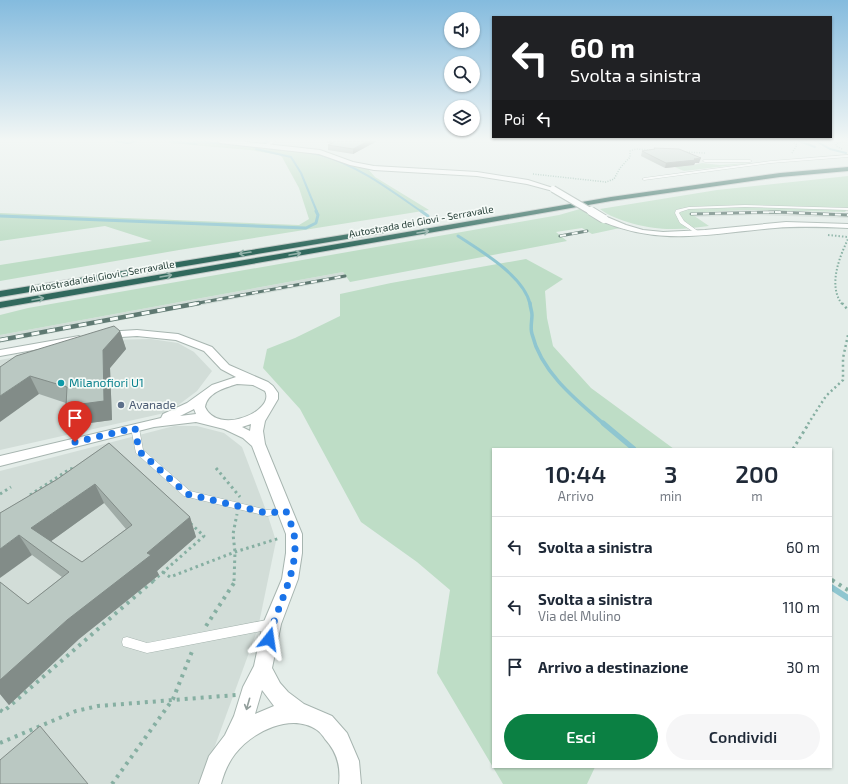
<!DOCTYPE html>
<html lang="it">
<head>
<meta charset="utf-8">
<style>
  :root { --surface:#fff; --page:#f6f6f7; --text:#1f2937; --muted:#747a83; --line:#e0e1e3; --accent:#0b8043 }
  body { margin:0; font-family:"Exo 2",sans-serif; background:var(--page); color:var(--text); height:100vh; display:flex; flex-direction:column; font-size:15px; white-space:nowrap }
  * { box-sizing:border-box; margin:0 }
  p { font-size:13px; color:var(--muted) }
  .icon { flex:none; width:22px; height:22px; fill:none; stroke:currentColor; stroke-width:2; stroke-linecap:round; stroke-linejoin:round }
  .map { position:relative; flex:1; overflow:hidden }
  .details { position:absolute; left:492px; top:448px; width:340px; height:320px; display:flex; flex-direction:column; background:var(--surface); border-radius:0px; box-shadow:0 1px 3px #0004 }
  .details>* { flex:none }
  .hud { position:absolute; left:492px; top:16px; width:340px; height:122px; border-radius:0px; box-shadow:0 1px 3px #0004; background:#202124; color:#fff; overflow:hidden }
  .tools { position:absolute; left:444px; top:12px; display:grid; gap:8px }
  .tools a { display:grid; place-items:center; width:36px; height:36px; border-radius:50%; background:var(--surface); box-shadow:0 1px 3px #0004; font-size:20px }
  .pin { position:absolute; display:grid; place-items:center; width:34px; height:34px; color:#fff; margin:-41px -17px; border-radius:50% 50% 50% 0; rotate:-45deg; box-shadow:0 0 4px #0007 }
  .pin .icon { rotate:45deg }
  .me { position:absolute; width:44px; margin:-22px; rotate:15deg; stroke-linejoin:round; filter:drop-shadow(0 0 3px #0008) }
  .turn { display:flex; align-items:center; gap:14px; height:84px; padding:0 12px; font-size:18px }
  .turn .icon { width:52px; height:52px; stroke-width:2.5 }
  .turn b { display:block; font-size:28px; line-height:34px }
  .then { display:flex; align-items:center; height:38px; padding:0 12px; background:#0003; gap:8px; font-size:15px }
  .eta { display:flex; justify-content:space-evenly; align-items:center; height:68px; text-align:center }
  .eta b { font-size:24px; font-weight:600; line-height:28px }
  .primary-button { display:flex; gap:8px; margin-top:auto; padding:8px 12px }
  .primary-button a { flex:1; height:46px; border-radius:24px; background:var(--accent); color:#fff; font-size:16px; font-weight:600; line-height:46px; text-align:center }
  .primary-button a+a { background:var(--page); color:var(--text) }
  ul { padding:0; list-style:none }
  li { display:flex; align-items:center; gap:12px; height:60px; padding:0 12px; border-top:1px solid var(--line) }
  li div { flex:1 }
  li b { display:block; font-size:15px }
  li em { font-style:normal }
  .map>svg:first-child { display:block }
</style>
</head>
<body>
<div class="map">
<svg width="848" height="784" viewBox="0 0 848 784">
  <rect width="100%" height="100%" fill="#e4ede9"/>
  <!-- built -->
  <g fill="#d2ddd8">
    <polygon points="744,210 848,213 848,218 756,215 695,217 689,213"/>
    <polygon points="343,272 347,278 0,343 0,335"/>
    <polygon points="151,339 178,343 194,352 212,371 197,391 169,412 0,450 0,360 108,340"/>
    <polygon points="174,426 197,426 224,433 242,447 267,513 276,541 258,628 201,784 0,784 0,471"/>
  </g>
  <!-- green -->
  <g fill="#beddc6">
    <polygon points="146,141 201,141 310,152 327,155 368,169 375,177 429,210 179,250 0,281 0,265 152,241 105,226 0,241 0,213 299,225 309,219 299,188 282,157 279,155 250,150"/>
    <polygon points="702,163 720,165 751,163 684,171 670,165 689,166"/>
    <path d="M848,176V208L845,212L744,210L690,213L709,226C698,227 686,229 675,229C654,230 616,222 600,209L717,190Z"/>
    <polygon points="580,209 605,223 620,228 592,234 582,228 556,232 567,241 350,282 343,272 0,335 0,315 28,308 559,215"/>
    <polygon points="526,259 563,279 545,291 547,318 553,346 591,388 674,449 493,449 493,767 595,767 587,784 503,784 437,673 450,590 417,562 361,522 300,409 263,368 267,349 295,338 340,316 340,294 391,283"/>
  </g>
  <g fill="none" stroke-linecap="round" stroke-linejoin="round">
    <!-- stream-far4 -->
    <g stroke="#8fc6d0" stroke-width="2">
      <polyline points="115,141 128,143 136,141"/>
      <polyline points="171,141 196,144"/>
      <polyline points="194,141 259,147"/>
      <polyline points="799,141 815,147"/>
      <polyline points="816,141 830,149 846,153"/>
      <polyline points="262,144 267,141"/>
      <path d="M266,148C284,150 303,150 321,155C359,166 390,190 422,212"/>
      <polyline points="256,149 291,157 301,173 317,212"/>
    </g>
    <!-- stream-far3 -->
    <g stroke="#8fc6d0" stroke-width="3">
      <polyline points="421,211 428,216"/>
      <polyline points="0,216 306,228 316,223 318,215 316,211"/>
      <path d="M458,236C481,251 524,276 530,304"/>
    </g>
    <!-- stream-far2 -->
    <path stroke="#8fc6d0" stroke-width="3.5" d="M530,303C530,307 532,311 532,315C532,321 530,328 532,334C541,372 576,400 604,424"/>
    <!-- stream-far1 -->
    <polyline stroke="#8fc6d0" stroke-width="5" points="603,423 634,449"/>
    <!-- stream -->
    <polyline stroke="#8fc6d0" stroke-width="6" points="831,587 848,598"/>
    <!-- lane casing -->
    <g stroke="#a7b5b0" stroke-width="1">
      <g id="lane">
        <polygon points="271,141 276,141 266,147 263,146"/>
        <polygon points="848,155 848,157 771,163 644,180 642,179 644,178 771,161"/>
        <polygon points="704,160 750,160 752,161 750,162 705,162 703,161"/>
        <polygon points="745,205 848,208 848,210 745,207 689,209 680,212 679,213 684,221 699,232 699,234 697,234 680,223 675,213 676,210 689,207"/>
        <polygon points="132,426 138,426 139,428 143,450 190,491 267,510 285,508 288,509 289,511 288,513 267,516 184,496 136,453 131,428"/>
        <polygon points="272,619 276,621 277,624 276,627 272,629 147,653 123,646 122,642 123,638 127,637 147,643"/>
      </g>
    </g>
    <!-- street casing -->
    <g stroke="#a7b5b0" stroke-width="2">
      <g id="street">
        <polygon points="217,141 237,141 320,150 353,162 374,166 477,172 528,180 556,189 553,191 527,184 477,176 374,170 350,165 319,154 220,143"/>
        <path d="M601,217H607L626,225L643,230L663,232L705,230L786,222L848,224V228C824,227 799,226 775,228C712,233 663,247 601,221Z"/>
        <path d="M137,330L178,334L212,347L229,365L268,382L273,386L278,393V399L265,421L263,431L265,444L302,534V553L298,579L281,624L272,668L280,683L288,692L304,704L332,716L347,733L359,761L361,784H339C341,766 337,752 325,739C323,736 320,732 317,730C291,712 252,732 235,754C228,763 224,773 221,784H199L209,756L225,735L234,716L243,687L254,666L263,624L282,579L286,553V534L252,446L243,438L224,429L196,422L154,427L0,466V456L161,418L163,414L187,403L212,385L236,377L221,369L204,351L176,340L137,336L105,338L100,335L105,332ZM237,384L253,385L265,391C276,411 218,436 205,407C207,393 224,388 237,384ZM194,409L196,414L180,416ZM251,424L250,431L242,427ZM262,690L274,706L255,714Z"/>
        <polygon points="79,336 84,339 83,341 0,356 0,350"/>
      </g>
    </g>
    <!-- highway casing -->
    <g stroke="#c2c9c7" stroke-width="2">
      <g id="highway">
        <polygon points="848,167 848,171 780,177 611,201 0,308 0,302 611,197 780,173"/>
        <polygon points="380,229 384,231 383,233 0,297 0,291"/>
      </g>
    </g>
    <!-- path-far4 -->
    <g stroke="#86afa2" stroke-width="1.5" stroke-dasharray="1 1.5" stroke-linecap="butt">
      <polyline points="792,141 797,145 792,153"/>
      <polyline points="842,149 836,146 836,144 844,141"/>
      <polyline points="684,152 705,153"/>
      <polyline points="533,174 606,182 614,179 620,168 630,157 630,151 636,149 653,150"/>
    </g>
    <!-- path-far3 -->
    <g stroke="#86afa2" stroke-width="2" stroke-dasharray="1.5 2" stroke-linecap="butt">
      <polyline points="828,235 848,237"/>
      <path d="M842,304C828,286 839,258 848,239"/>
    </g>
    <!-- path-far2 -->
    <g stroke="#86afa2" stroke-width="2.5" stroke-dasharray="2 3" stroke-linecap="butt">
      <polyline points="842,303 848,310"/>
      <polyline points="808,424 826,396 843,380 843,358 848,335"/>
    </g>
    <!-- path-far1 -->
    <g stroke="#86afa2" stroke-width="3" stroke-dasharray="2.5 3.5" stroke-linecap="butt">
      <polyline points="793,449 809,423"/>
      <polyline points="216,468 240,497"/>
      <polyline points="0,494 11,487"/>
      <polyline points="30,495 70,469 75,468"/>
      <polyline points="163,572 170,577 235,552 280,538"/>
      <polyline points="831,579 833,581"/>
      <polyline points="153,581 204,536 190,523"/>
      <polyline points="234,581 235,552 233,534 237,514"/>
    </g>
    <!-- path -->
    <g stroke="#86afa2" stroke-width="4" stroke-dasharray="3 5" stroke-linecap="butt">
      <polyline points="832,580 848,590"/>
      <polyline points="206,626 234,583 234,580"/>
      <polyline points="0,710 3,712 154,580"/>
      <polyline points="0,743 76,711 98,706 236,695"/>
      <polyline points="112,784 173,699 193,649"/>
    </g>
    <!-- lane -->
    <use href="#lane" fill="#fff" fill-rule="evenodd"/>
    <!-- street -->
    <use href="#street" fill="#fff" fill-rule="evenodd"/>
    <!-- highway -->
    <use href="#highway" fill="#31695d" fill-rule="evenodd"/>
    <!-- rail-far2 casing -->
    <g stroke="#5f7972" stroke-width="2.5">
      <polyline id="rail-far2" points="769,212 780,212"/>
    </g>
    <!-- rail-far1 casing -->
    <g stroke="#5f7972" stroke-width="3">
      <g id="rail-far1">
        <polyline points="691,214 776,212 848,215"/>
        <polyline points="560,236 587,231"/>
        <polyline points="193,304 345,276"/>
      </g>
    </g>
    <!-- rail casing -->
    <g stroke="#5f7972" stroke-width="4.5">
      <polyline id="rail" points="0,340 199,303"/>
    </g>
    <!-- rail-far2 -->
    <use href="#rail-far2" stroke="#f5faf7" stroke-width="1.5" stroke-dasharray="5" stroke-linecap="butt"/>
    <!-- rail-far1 -->
    <use href="#rail-far1" stroke="#f5faf7" stroke-width="2" stroke-dasharray="6" stroke-linecap="butt"/>
    <!-- rail -->
    <use href="#rail" stroke="#f5faf7" stroke-width="3" stroke-dasharray="8" stroke-linecap="butt"/>
    <!-- street-bridge-far1 casing -->
    <g stroke="#a7b5b0" stroke-width="8" stroke-linecap="butt">
      <polyline id="street-bridge-far1" points="553,189 592,212"/>
    </g>
    <!-- street-bridge casing -->
    <g stroke="#a7b5b0" stroke-width="10" stroke-linecap="butt">
      <polyline id="street-bridge" points="591,211 604,219"/>
    </g>
    <!-- street-bridge-far1 -->
    <use href="#street-bridge-far1" stroke="#fff" stroke-width="6"/>
    <!-- street-bridge -->
    <use href="#street-bridge" stroke="#fff" stroke-width="8"/>
  </g>
  <!-- wall -->
  <g fill="#a0aca7" fill-rule="evenodd">
    <polygon points="327,141 377,141 353,154 328,150 328,145 331,143 327,143"/>
    <polygon points="654,148 699,163 695,163 694,165 665,168 641,156 642,151 654,149"/>
    <polygon points="120,331 126,349 110,368 112,420 75,425 66,406 66,403 39,394 0,367"/>
    <path d="M109,443L190,517L196,537L157,571L159,575L79,639L9,705L0,694V582L28,604L62,577L32,555L0,513L56,480ZM104,503L126,529L82,562L51,541Z"/>
  </g>
  <!-- shaded-wall -->
  <g fill="#828c88">
    <polygon points="368,141 377,141 353,154 353,149"/>
    <polygon points="701,158 699,163 695,163 694,165 665,168 666,163"/>
    <polygon points="120,331 126,349 110,368 112,420 75,425 66,406 103,350"/>
    <polygon points="30,376 39,394 0,422 0,396"/>
    <polygon points="95,484 104,503 43,547 31,528"/>
    <polygon points="190,517 196,537 157,571 159,575 79,639 9,705 0,694 0,680 67,620"/>
    <polygon points="19,535 32,555 0,578 0,549"/>
  </g>
  <!-- building -->
  <g fill="#bac8c2" stroke="#828c88" fill-rule="evenodd">
    <polygon points="336,141 368,141 353,149 328,145"/>
    <polygon points="654,148 679,149 701,158 694,159 696,160 666,163 642,151 655,149"/>
    <polygon points="114,326 120,331 103,350 104,401 66,406 67,387 30,376 0,396 0,367 16,356"/>
    <path d="M109,443L190,517L147,553L151,555L67,620L0,680V582L28,604L69,572L19,535L0,549V513L56,480ZM95,484L132,525L82,562L31,528Z"/>
    <polygon points="40,726 88,784 0,784 0,760"/>
  </g>
  <!-- one-way arrows -->
  <defs><path id="oneway-shaft" d="M-6 0H5M1.5-3L5.5 0L1.5 3" fill="none" stroke-width="1.6" stroke-linecap="round" stroke-linejoin="round"/></defs>
  <g stroke="#93b2aa">
    <use href="#oneway-shaft" transform="translate(423 232) rotate(-10)"/>
    <use href="#oneway-shaft" transform="translate(245 253) rotate(171)"/>
    <use href="#oneway-shaft" transform="translate(295 254) rotate(-10)"/>
    <use href="#oneway-shaft" transform="translate(166 276) rotate(-10)"/>
    <use href="#oneway-shaft" transform="translate(38 299) rotate(-10)"/>
  </g>
  <use stroke="#929e9b" href="#oneway-shaft" transform="translate(248 704) rotate(106)"/>
  <!-- sky -->
  <linearGradient id="sky" x2="0" y2="1"><stop stop-color="#84bbde"/><stop offset="0.56" stop-color="#f3f7f5"/><stop offset="1" stop-color="#f3f7f5" stop-opacity="0"/></linearGradient>
  <rect width="848" height="251" fill="url(#sky)"/>
  <g fill="none" stroke-linecap="round" stroke-linejoin="round">
    <!-- route -->
    <path stroke="#1a73e8" stroke-width="7" stroke-dasharray="0 12.6" d="M75,442L135,428L139,451L187,494L267,513L286,511C288,518 293,527 294,534C300,571 277,604 269,639"/>
  </g>
  <!-- markers -->
  <circle fill="#0f9aa8" stroke="#f5faf7" stroke-width="1.5" cx="61" cy="383" r="4"/>
  <circle fill="#5c6f8a" stroke="#f5faf7" stroke-width="1.5" cx="121" cy="405" r="4"/>
  <g text-anchor="middle" stroke-width="3.5" stroke-linejoin="round" paint-order="stroke">
    <!-- far-street labels -->
    <g font-size="10" fill="#243e37" stroke="#f5faf7">
      <text transform="translate(421 221) rotate(-10)" y="4">Autostrada dei Giovi - Serravalle</text>
      <text transform="translate(102 276) rotate(-10)" y="4">Autostrada dei Giovi - Serravalle</text>
    </g>
    <!-- culture labels -->
    <g font-size="12" fill="#0d838f" stroke="#f5faf7" text-anchor="start">
      <text x="69" y="387">Milanofiori U1</text>
    </g>
    <!-- service labels -->
    <g font-size="12" fill="#4e5e75" stroke="#f5faf7" text-anchor="start">
      <text x="129" y="409">Avanade</text>
    </g>
  </g>
</svg>
<div class="tools">
<a><svg class="icon" aria-label="sound" viewBox="0 0 24 24"><path d="M4 9h4l5-4v14l-5-4H4zM17 9q2 3 0 6"/></svg></a>
<a><svg class="icon" aria-label="search" viewBox="0 0 24 24"><circle cx="10" cy="10" r="6"/><path d="M15 15l6 6"/></svg></a>
<a><svg class="icon" aria-label="layers" viewBox="0 0 24 24"><path d="M12 4l9 5-9 5-9-5zM3 14l9 5 9-5"/></svg></a>
</div>
<div class="pin" style="left:75px;top:442px;background:#d93025"><svg class="icon" aria-label="arrive" viewBox="0 0 24 24"><path d="M6 21V4h12l-3 4 3 4H6"/></svg></div>
<svg class="me" style="left:269px;top:639px" viewBox="-20 -20 40 40"><path d="M0-17L14 15 0 8-14 15z" fill="#1a73e8" stroke="#fff" stroke-width="4"/></svg>
<div class="hud">
<div class="turn"><svg class="icon" aria-label="left" viewBox="0 0 24 24"><path d="M17 20v-9H6M10 6l-5 5 5 5"/></svg><div><b>60 m</b>Svolta a sinistra</div></div>
<div class="then">Poi<svg class="icon" aria-label="left" viewBox="0 0 24 24"><path d="M17 20v-9H6M10 6l-5 5 5 5"/></svg></div>
</div>
<section class="details">
<div class="eta">
<div><b>10:44</b><p>Arrivo</p></div>
<div><b>3</b><p>min</p></div>
<div><b>200</b><p>m</p></div>
</div>
<ul>
<li><svg class="icon" aria-label="left" viewBox="0 0 24 24"><path d="M17 20v-9H6M10 6l-5 5 5 5"/></svg><div><b>Svolta a sinistra</b></div><em>60 m</em></li>
<li><svg class="icon" aria-label="left" viewBox="0 0 24 24"><path d="M17 20v-9H6M10 6l-5 5 5 5"/></svg><div><b>Svolta a sinistra</b><p>Via del Mulino</p></div><em>110 m</em></li>
<li><svg class="icon" aria-label="arrive" viewBox="0 0 24 24"><path d="M6 21V4h12l-3 4 3 4H6"/></svg><div><b>Arrivo a destinazione</b></div><em>30 m</em></li>
</ul>
<div class="primary-button"><a>Esci</a><a>Condividi</a></div>
</section>
</div>
</body>
</html>
